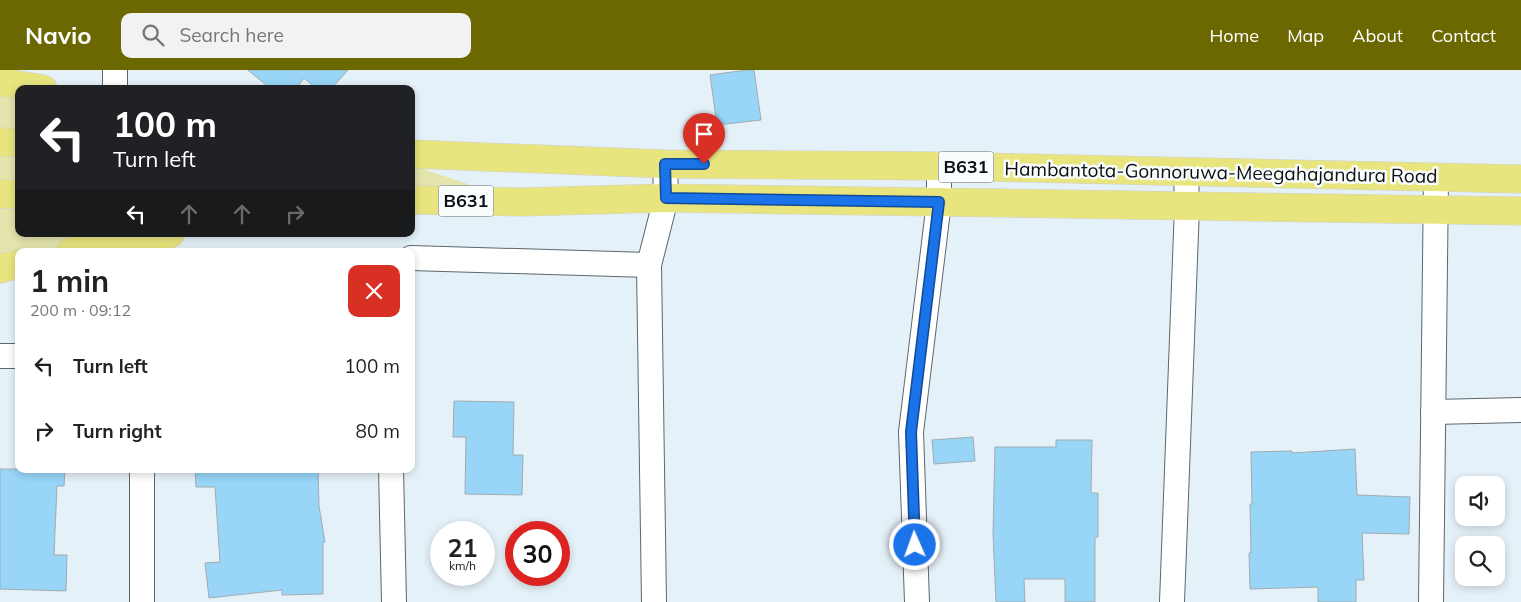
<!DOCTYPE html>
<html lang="en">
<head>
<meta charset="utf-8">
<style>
  :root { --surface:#fff; --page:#f2f2f2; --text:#222; --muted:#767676; --accent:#6b6801 }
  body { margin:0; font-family:Mulish,sans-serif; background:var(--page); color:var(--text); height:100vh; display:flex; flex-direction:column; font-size:19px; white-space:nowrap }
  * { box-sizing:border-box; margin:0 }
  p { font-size:16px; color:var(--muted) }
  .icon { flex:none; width:28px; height:28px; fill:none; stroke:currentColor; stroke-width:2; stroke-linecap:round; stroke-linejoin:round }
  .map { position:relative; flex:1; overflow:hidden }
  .sheet { position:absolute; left:15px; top:178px; width:400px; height:225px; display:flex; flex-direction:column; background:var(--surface); border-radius:10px; box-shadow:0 2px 8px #0003 }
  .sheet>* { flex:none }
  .top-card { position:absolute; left:15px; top:15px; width:400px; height:152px; border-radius:10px; box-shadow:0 2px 8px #0003; background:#202124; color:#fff; overflow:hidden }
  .buttons { position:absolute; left:1455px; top:406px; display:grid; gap:10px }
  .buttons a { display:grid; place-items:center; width:50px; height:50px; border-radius:10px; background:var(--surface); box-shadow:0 2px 8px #0003; font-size:25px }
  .speed { position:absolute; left:430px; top:451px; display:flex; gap:10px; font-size:25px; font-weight:700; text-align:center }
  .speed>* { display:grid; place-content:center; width:65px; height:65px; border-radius:50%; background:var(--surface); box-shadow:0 2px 8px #0003; line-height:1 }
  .speed small { font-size:12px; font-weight:400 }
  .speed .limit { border:8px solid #d22; background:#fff; color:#111 }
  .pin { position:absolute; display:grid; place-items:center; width:42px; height:42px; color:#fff; margin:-51px -21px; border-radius:50% 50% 50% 0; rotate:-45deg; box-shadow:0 0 5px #0007 }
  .pin .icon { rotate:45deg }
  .me { position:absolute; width:55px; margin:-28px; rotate:358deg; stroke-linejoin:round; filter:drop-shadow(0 0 4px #0008) }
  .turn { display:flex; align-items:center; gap:18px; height:105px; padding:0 15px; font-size:22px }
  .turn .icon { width:65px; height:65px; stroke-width:2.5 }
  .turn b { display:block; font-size:35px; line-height:42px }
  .lanes { display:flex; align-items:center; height:48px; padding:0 15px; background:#0003; justify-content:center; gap:25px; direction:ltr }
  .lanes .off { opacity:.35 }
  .round { display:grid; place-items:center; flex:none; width:52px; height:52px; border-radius:10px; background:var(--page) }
  .headline { display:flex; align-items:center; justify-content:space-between; height:85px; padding:0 15px }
  h1 { font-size:30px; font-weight:700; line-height:38px }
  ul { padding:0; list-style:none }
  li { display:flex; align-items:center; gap:15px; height:65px; padding:0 15px }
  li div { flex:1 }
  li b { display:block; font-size:19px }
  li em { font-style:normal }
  header { display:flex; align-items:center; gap:30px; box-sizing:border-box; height:70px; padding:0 25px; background:var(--accent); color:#fff }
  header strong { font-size:24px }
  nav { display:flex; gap:28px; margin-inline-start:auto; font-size:18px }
  .search { width:350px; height:45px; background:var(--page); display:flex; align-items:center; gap:12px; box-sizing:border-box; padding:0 18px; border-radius:10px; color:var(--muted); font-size:19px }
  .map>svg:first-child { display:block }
</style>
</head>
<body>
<header>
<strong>Navio</strong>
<div class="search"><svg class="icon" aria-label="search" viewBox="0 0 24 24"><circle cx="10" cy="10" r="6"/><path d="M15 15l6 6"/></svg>Search here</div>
<nav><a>Home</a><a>Map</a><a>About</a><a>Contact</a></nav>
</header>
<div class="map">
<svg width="1521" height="532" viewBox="0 0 1521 532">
  <rect width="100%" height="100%" fill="#e5f1f8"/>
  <!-- green -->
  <g fill="#e4e4ad">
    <polygon points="0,12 19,19 19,164 170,164 71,181 19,181 0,199"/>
    <polygon points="411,95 522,132 411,142"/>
  </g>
  <!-- building -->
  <g fill="#98d5f7" stroke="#a0acb2">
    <polygon points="248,0 348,0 331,19 317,19 304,8 296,19 271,19"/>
    <polygon points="747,0 754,0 761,50 717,55 710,5"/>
    <polygon points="454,331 514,332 513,385 523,385 522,425 465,424 466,367 453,367"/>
    <polygon points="973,367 975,391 934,394 932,370"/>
    <polygon points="1056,370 1092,370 1091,423 1098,423 1098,467 1095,467 1095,532 1065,532 1065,509 1024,509 1025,532 996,532 993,464 995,377 1056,377"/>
    <polygon points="1355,379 1357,425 1410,427 1409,464 1362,463 1364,510 1356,510 1356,532 1318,532 1318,517 1250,519 1249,483 1251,483 1250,434 1252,434 1251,382 1292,381 1292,383"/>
    <polygon points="0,399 65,399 64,416 57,416 54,485 67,485 66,521 0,519"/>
    <polygon points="195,399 318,399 319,436 325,472 323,472 323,524 282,525 282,520 209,528 205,493 220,492 215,417 196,417"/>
  </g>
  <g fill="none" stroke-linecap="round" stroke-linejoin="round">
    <!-- minor casing -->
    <g stroke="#5c676d" stroke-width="26">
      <g id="minor">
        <polyline points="115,0 115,19"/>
        <polyline points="411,188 649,195"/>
        <polyline points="0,286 19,286"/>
        <polyline points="1433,342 1521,340"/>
        <polyline points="142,399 142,532"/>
        <polyline points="391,399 394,532"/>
        <polyline points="654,532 649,195 666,128 665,94"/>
        <polyline points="917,532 911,362 939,132 939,96"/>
        <polyline points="1172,532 1187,136 1186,101"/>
        <polyline points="1431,532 1436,108"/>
      </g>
    </g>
    <!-- primary casing -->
    <g stroke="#cfcfd0" stroke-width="29">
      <g id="primary">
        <polyline points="0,12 43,19"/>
        <polyline points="0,72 19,73"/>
        <polyline points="411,84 665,94 939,96 1521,109"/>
        <polyline points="0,124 19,124"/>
        <polyline points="411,130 522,132 666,128 1521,141"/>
        <polyline points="71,181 126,168 170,164"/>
        <polyline points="0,199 19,194"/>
      </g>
    </g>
    <!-- minor -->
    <use href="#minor" stroke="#fff" stroke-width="24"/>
    <!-- primary -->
    <use href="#primary" stroke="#e8e57f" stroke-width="28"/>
  </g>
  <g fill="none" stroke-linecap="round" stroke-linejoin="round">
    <!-- route casing -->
    <g stroke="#114b97" stroke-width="12">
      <polyline id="route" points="704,94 665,94 666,128 939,132 911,362 915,475"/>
    </g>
    <!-- route -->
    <use href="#route" stroke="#1a73e8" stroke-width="9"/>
  </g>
  <g text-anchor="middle" stroke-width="5" stroke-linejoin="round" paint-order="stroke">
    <!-- shield labels -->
    <g fill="#fafdfe" stroke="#54585a" stroke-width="1">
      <rect x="938.5" y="81.5" width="55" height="31" rx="4"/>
      <rect x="438.5" y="115.5" width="55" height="31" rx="4"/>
    </g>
    <g font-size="18" font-weight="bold" fill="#0d1114">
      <text x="966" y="103">B631</text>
      <text x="466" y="137">B631</text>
    </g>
    <!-- street labels -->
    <g font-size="19" fill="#0d1114" stroke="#fafdfe">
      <text transform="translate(1221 102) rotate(1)" y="7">Hambantota-Gonnoruwa-Meegahajandura Road</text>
    </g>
  </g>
</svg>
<div class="buttons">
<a><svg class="icon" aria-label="sound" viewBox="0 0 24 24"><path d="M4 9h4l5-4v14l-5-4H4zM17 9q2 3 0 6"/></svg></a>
<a><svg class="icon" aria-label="search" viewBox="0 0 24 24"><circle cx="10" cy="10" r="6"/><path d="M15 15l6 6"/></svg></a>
</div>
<div class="speed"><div>21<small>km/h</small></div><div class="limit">30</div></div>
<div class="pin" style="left:704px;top:94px;background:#d93025"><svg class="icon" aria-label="arrive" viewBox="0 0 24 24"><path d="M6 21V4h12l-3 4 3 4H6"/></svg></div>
<svg class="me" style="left:915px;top:475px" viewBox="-20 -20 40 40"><circle r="17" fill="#1a73e8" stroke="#fff" stroke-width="3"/><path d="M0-11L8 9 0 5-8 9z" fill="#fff"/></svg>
<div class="top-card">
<div class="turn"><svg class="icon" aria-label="left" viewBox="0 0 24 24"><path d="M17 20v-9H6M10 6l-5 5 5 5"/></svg><div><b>100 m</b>Turn left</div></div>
<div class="lanes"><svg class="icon" aria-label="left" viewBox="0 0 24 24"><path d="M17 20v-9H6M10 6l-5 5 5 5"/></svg><svg class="icon off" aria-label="ahead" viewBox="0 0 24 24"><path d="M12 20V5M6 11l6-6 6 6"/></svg><svg class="icon off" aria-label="ahead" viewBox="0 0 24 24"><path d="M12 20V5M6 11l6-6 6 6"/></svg><svg class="icon off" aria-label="right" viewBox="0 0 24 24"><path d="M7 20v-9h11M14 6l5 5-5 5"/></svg></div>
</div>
<section class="sheet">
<div class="headline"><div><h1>1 min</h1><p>200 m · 09:12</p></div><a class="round" style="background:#d93025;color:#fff"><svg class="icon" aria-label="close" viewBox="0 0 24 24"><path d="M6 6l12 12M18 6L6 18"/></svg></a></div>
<ul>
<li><svg class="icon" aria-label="left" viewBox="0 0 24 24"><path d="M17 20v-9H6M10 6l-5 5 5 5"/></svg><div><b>Turn left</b></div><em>100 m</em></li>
<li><svg class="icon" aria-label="right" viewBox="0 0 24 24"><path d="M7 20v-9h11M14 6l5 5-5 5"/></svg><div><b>Turn right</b></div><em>80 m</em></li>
</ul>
</section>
</div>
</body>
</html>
